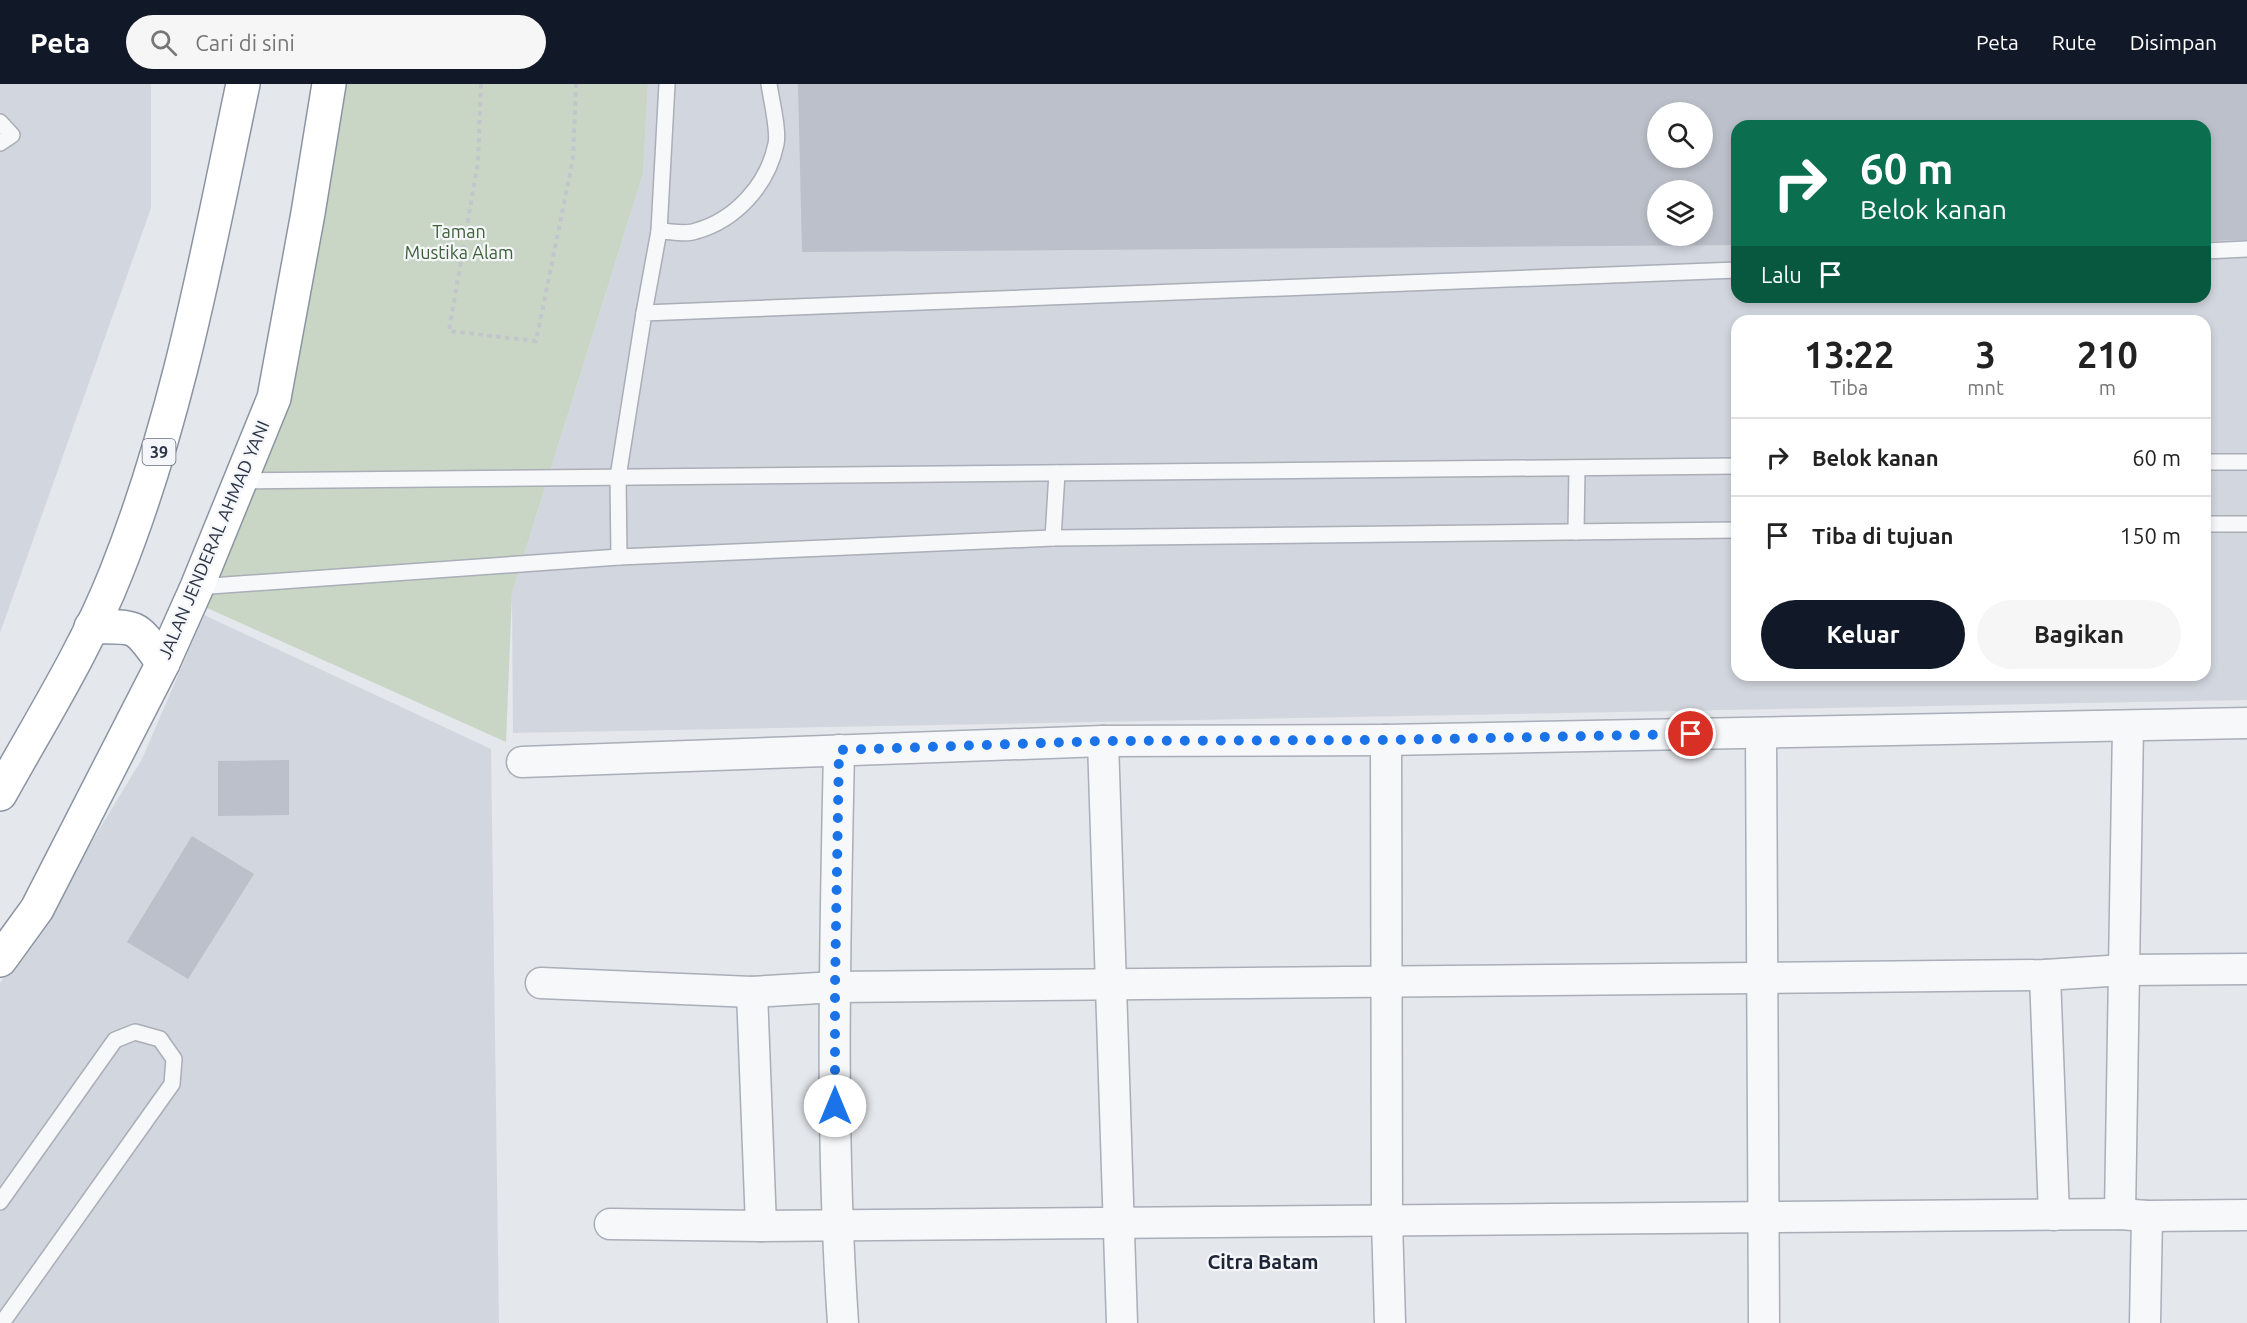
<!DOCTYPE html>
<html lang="id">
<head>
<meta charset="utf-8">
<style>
  :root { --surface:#fff; --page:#f6f6f6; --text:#222; --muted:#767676; --line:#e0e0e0; --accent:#111827 }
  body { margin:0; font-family:Ubuntu,sans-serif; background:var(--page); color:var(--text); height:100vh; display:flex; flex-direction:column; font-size:22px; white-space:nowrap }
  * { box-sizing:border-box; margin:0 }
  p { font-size:20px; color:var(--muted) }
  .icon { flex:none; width:33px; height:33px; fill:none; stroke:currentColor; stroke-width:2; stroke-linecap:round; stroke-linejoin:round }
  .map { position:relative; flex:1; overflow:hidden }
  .side { position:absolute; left:1731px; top:231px; width:480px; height:366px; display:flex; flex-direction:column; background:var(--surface); border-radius:18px; box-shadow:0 3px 9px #0003 }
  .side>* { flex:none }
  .guide { position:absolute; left:1731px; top:36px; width:480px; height:183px; border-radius:18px; box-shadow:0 3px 9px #0003; background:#0b6e4f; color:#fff; overflow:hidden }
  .fabs { position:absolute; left:1647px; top:18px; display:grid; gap:12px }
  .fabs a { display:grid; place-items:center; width:66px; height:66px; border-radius:50%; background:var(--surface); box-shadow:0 3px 9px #0003; font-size:30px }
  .pin { position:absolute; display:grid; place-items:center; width:51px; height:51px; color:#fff; margin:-26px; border:3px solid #fff; border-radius:50%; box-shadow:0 2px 6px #0007 }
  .me { position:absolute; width:66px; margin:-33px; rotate:0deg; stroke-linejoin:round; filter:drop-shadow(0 0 4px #0008) }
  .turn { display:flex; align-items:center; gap:21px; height:126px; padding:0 30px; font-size:27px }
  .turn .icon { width:78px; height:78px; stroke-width:2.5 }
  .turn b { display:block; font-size:42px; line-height:51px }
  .then { display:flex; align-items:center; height:57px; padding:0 30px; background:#0003; gap:12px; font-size:22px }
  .eta { display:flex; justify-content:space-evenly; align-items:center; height:102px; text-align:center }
  .eta b { font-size:36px; font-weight:700; line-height:42px }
  .primary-button { display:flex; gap:12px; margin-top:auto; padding:12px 30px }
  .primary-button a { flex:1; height:69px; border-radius:36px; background:var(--accent); color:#fff; font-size:24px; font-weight:700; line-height:69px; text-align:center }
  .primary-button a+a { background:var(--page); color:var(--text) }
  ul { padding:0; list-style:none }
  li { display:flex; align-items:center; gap:18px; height:78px; padding:0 30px; border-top:2px solid var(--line) }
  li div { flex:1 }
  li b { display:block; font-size:22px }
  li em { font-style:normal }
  header { display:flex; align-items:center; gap:36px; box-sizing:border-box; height:84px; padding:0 30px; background:var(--accent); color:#fff }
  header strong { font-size:28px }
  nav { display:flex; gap:33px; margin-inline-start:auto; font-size:21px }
  .search { width:420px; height:54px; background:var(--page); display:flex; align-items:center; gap:15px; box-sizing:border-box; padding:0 21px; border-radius:33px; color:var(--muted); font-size:22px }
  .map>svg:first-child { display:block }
</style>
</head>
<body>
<header>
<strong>Peta</strong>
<div class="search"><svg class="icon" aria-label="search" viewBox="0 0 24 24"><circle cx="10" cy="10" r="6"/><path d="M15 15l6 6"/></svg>Cari di sini</div>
<nav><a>Peta</a><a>Rute</a><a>Disimpan</a></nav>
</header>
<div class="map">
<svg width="2247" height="1239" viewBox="0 0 2247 1239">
  <rect width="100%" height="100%" fill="#e4e7ec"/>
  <!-- built -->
  <g fill="#d2d6de" fill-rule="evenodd">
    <polygon points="0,0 151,0 151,124 0,549"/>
    <path d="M648,0H2247V616L513,649L512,509L643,90ZM1658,28H1702V74H1658ZM1737,42H2205V213H1737ZM1658,106H1702V152H1658ZM1737,237H2205V591H1737Z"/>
    <polygon points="204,531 491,665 499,1239 0,1239 0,899 43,838 142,675"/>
  </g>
  <!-- green -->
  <polygon fill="#c9d6c5" points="329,0 648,0 643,90 512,509 506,658 196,519 262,312"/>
  <!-- building -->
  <g fill="#bbc0ca" fill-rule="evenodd">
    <path d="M798,0H2247V156L2205,157V42H1737V161L802,168ZM1658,28H1702V74H1658ZM1658,106H1702V152H1658Z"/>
    <polygon points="289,676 289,731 218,732 218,677"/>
    <polygon points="192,752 254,790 188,895 127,858"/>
  </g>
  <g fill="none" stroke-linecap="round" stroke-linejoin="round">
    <!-- service casing -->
    <g stroke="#a9aeb7" stroke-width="18">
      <g id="service">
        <polyline points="0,38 12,51 0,59"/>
        <path d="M659,147C670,147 686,151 696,147C736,136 768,100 776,60C779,47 771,14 769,0"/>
        <polyline points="2205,167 2247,165"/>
        <polyline points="644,229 659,147 667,0"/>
        <polyline points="2205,378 2247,378"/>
        <polyline points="240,397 1737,382"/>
        <polyline points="2205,440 2247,440"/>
        <polyline points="1576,448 1577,384"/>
        <polyline points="1053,454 1057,389"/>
        <polyline points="619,473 618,393 644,229 1737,186"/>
        <polyline points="197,503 619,473 1053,454 1737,446"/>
        <polyline points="0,1118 115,956 135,948 160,955 174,975 172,1000 2,1239"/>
      </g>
    </g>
    <!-- minor casing -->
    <g stroke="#a9aeb7" stroke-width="33">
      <g id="minor">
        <polyline points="1761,649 1764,1239"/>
        <polyline points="1386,656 1387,1136 1390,1239"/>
        <polyline points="1103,657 1122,1239"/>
        <path d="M839,666C835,857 830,1048 843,1239"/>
        <polyline points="522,678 1103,657 1386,656 2247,639"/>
        <polyline points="2045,891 2054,1131"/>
        <polyline points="541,899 752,908 835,903 2045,891 2124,886 2247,885"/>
        <polyline points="752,908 761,1142"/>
        <polyline points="2120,1130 2128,642"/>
        <polyline points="610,1140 761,1142 2120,1130 2147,1132 2247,1131"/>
        <polyline points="2145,1239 2147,1132"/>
      </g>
    </g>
    <!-- trunk casing -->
    <g stroke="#8b94a3" stroke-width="36">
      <g id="trunk">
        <path d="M91,543C140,542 135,541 163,579"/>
        <path d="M0,710C40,638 86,565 116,489C179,331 208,165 243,0"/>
        <polyline points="0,876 37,825 163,579 197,503 274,314 308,129 329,0"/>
      </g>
    </g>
    <!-- path -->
    <polyline stroke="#c2c5cb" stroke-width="4" stroke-dasharray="4.5 4.5" stroke-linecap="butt" points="481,0 478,78 449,247 536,257 573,75 576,0"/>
    <!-- service -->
    <use href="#service" stroke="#f7f8fa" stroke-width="15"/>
    <!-- minor -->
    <use href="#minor" stroke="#f7f8fa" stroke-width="30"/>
    <!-- trunk -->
    <use href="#trunk" stroke="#fff" stroke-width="33"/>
  </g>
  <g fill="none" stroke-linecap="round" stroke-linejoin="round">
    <!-- route -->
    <polyline stroke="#1a73e8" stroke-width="10" stroke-dasharray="0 18" points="835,1022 835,903 839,666 1103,657 1386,656 1691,650"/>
  </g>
  <g text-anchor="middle" stroke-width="4.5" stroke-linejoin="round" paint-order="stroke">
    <!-- shield labels -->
    <rect fill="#f4f6f9" stroke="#676e7b" stroke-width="1.5" x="142.5" y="355" width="33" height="26" rx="4.5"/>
    <g font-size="16" font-weight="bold" fill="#2b3445">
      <text x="159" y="374">39</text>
    </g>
    <!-- park labels -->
    <g font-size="18" fill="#3f6138" stroke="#f4f6f9">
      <text x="459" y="154">Taman<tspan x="459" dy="21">Mustika Alam</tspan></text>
    </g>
    <!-- street labels -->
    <g font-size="18" fill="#2b3445" stroke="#f4f6f9">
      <text transform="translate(214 456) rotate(-67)" y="6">JALAN JENDERAL AHMAD YANI</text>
    </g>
    <!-- neighbourhood labels -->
    <g font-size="20" font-weight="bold" fill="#1d2536" stroke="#f4f6f9">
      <text x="1263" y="1185">Citra Batam</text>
    </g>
  </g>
</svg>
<div class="fabs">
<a><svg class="icon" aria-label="search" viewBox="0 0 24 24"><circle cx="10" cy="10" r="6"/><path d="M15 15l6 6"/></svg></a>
<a><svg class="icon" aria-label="layers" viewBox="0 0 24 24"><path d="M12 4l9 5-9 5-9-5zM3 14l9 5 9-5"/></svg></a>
</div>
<div class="pin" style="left:1691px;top:650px;background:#d93025"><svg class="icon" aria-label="arrive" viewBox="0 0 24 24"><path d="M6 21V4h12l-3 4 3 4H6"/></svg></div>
<svg class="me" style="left:835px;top:1022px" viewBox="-20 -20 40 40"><circle r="19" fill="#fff"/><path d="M0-13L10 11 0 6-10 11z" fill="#1a73e8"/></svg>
<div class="guide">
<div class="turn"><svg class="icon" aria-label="right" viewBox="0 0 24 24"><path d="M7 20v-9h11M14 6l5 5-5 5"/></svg><div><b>60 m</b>Belok kanan</div></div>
<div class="then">Lalu<svg class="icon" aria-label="arrive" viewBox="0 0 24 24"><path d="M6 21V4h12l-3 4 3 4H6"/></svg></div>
</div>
<section class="side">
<div class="eta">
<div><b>13:22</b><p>Tiba</p></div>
<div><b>3</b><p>mnt</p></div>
<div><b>210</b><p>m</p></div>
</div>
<ul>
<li><svg class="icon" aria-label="right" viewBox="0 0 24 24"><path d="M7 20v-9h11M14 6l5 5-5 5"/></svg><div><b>Belok kanan</b></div><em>60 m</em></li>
<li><svg class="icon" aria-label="arrive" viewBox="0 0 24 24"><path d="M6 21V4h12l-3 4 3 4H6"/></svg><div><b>Tiba di tujuan</b></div><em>150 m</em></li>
</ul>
<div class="primary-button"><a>Keluar</a><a>Bagikan</a></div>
</section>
</div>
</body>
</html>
